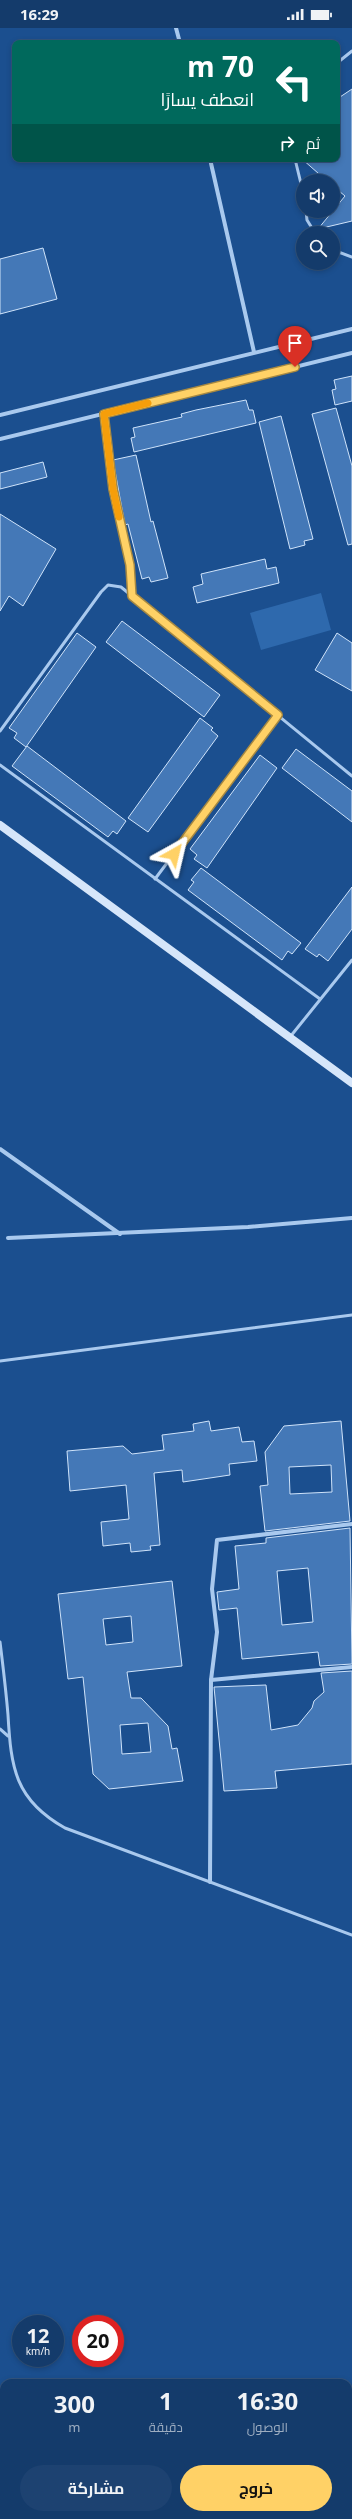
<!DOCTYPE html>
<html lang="ar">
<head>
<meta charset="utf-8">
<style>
  :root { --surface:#143b6b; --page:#1d4271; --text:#f1f3f6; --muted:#9dadc1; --line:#33557e; --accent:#ffd166 }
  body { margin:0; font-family:"Noto Sans",Cairo,sans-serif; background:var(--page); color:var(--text); direction:rtl; height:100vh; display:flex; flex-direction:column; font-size:15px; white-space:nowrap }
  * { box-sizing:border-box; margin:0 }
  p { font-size:13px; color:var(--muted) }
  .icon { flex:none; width:22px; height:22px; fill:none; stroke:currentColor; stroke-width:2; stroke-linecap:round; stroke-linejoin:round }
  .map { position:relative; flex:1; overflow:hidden; direction:ltr }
  .side { position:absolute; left:0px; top:2351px; width:352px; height:140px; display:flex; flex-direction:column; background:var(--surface); border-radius:12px 12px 0 0; box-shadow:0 2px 6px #0003,0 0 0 1px var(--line); direction:rtl }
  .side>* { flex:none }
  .banner { position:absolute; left:12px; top:12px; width:328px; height:122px; border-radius:8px; box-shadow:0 2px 6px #0003,0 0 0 1px var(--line); direction:rtl; background:#00695c; color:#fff; overflow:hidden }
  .tools { position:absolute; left:296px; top:146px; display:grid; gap:8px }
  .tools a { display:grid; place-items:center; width:44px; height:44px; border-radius:50%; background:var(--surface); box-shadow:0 2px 6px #0003,0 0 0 1px var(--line); font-size:20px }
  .speed { position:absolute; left:12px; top:2287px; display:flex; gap:8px; font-size:20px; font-weight:700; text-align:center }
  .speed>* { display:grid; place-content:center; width:52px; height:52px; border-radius:50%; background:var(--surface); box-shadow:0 2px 6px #0003,0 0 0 1px var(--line); line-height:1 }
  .speed small { font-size:10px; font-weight:400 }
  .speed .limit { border:6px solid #d22; background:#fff; color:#111 }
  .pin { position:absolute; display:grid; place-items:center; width:34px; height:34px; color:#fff; margin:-41px -17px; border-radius:50% 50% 50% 0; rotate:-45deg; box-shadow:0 0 4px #0007 }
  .pin .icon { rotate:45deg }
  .me { position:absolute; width:44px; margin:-22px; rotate:37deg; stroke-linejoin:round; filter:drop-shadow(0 0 3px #0008) }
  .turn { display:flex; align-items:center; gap:14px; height:84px; padding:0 20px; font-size:18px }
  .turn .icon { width:52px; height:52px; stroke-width:2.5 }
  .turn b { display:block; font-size:28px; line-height:34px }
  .then { display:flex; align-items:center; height:38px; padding:0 20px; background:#0003; gap:8px; font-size:15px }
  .eta { display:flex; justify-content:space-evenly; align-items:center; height:68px; text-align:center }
  .eta b { font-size:24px; font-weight:700; line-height:28px }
  .button { display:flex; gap:8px; margin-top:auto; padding:8px 20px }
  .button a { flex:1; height:46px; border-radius:24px; background:var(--accent); color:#111; font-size:16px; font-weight:700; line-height:46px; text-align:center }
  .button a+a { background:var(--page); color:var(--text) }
  .status { display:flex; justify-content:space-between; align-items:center; height:28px; padding:0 20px; background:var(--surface); direction:ltr }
  .status svg { height:11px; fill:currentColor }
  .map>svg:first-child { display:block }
</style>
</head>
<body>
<div class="status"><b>16:29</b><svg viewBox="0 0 49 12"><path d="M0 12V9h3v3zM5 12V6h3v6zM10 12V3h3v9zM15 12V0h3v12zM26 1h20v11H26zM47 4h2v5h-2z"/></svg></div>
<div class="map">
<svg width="352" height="2491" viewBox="0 0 352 2491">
  <rect width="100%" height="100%" fill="#1b4f8f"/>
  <!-- green -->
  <polygon fill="#2e69ad" points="321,565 331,602 261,622 250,585"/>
  <!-- building -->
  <g fill="#4478b7" stroke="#cfe3fa" fill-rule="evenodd">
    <polygon points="352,61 352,193 318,201 345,168 333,158 333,153 327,153 302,131 337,131 337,71"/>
    <polygon points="43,220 57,271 0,286 0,231"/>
    <polygon points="352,348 352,373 335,377 332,362 336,361 334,352"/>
    <polygon points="246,372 249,382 253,382 256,395 134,424 131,410 135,409 133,400 182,389 181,386 196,382"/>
    <polygon points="336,380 352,438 352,516 348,517 312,386"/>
    <polygon points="281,388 313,511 304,513 305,517 290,521 259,394"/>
    <polygon points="136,427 151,494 153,493 168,550 151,554 149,549 142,551 128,496 125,497 113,432"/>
    <polygon points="43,434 47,449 0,461 0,445"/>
    <polygon points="0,486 56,521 23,578 9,568 0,583"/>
    <polygon points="265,531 267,541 276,539 279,555 197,575 193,559 203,556 201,546"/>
    <polygon points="122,593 220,667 204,689 106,614"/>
    <polygon points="77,605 96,619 26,719 14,710 17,705 9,700"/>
    <polygon points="337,605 352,615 352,663 315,642"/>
    <polygon points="200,690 213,700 211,702 218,708 148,804 128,790"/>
    <polygon points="27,718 126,793 117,806 113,803 108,809 12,738"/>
    <polygon points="296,721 352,763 352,794 282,740"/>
    <polygon points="260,727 277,740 207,840 194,831 197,827 190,821"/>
    <polygon points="201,840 301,915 292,926 288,923 282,932 188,862 194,854 191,852"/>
    <polygon points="352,859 352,901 328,933 319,926 317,929 305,921"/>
    <polygon points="209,1393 211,1403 239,1399 242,1414 254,1413 257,1433 229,1436 230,1447 183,1454 182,1442 154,1445 160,1517 150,1518 151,1522 131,1524 130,1515 103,1518 101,1494 129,1491 126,1457 70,1463 67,1423 123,1418 132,1426 164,1422 162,1407 194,1403 193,1396"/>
    <path d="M341,1393L350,1493L265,1503L260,1458L268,1457L265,1424L284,1398ZM331,1437L332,1464L290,1466L289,1439Z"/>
    <path d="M350,1500L352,1636L320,1638L318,1624L242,1631L237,1580L219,1582L217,1564L239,1561L235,1518L266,1515V1510ZM308,1540L313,1594L282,1597L277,1543Z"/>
    <path d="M172,1553L182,1638L127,1644L131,1670H141L168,1698L172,1721L177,1720L183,1753L109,1761L93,1746L83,1649L68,1651L58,1566ZM131,1588L133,1614L106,1617L103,1591ZM148,1695L151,1724L122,1726L120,1697Z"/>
    <polygon points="352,1643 352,1736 275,1743 277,1760 224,1763 214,1659 266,1657 271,1702 298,1697 312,1680 314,1673 324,1664 321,1645"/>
  </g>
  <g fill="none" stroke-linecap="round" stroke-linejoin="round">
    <!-- lane -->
    <g stroke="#a9c9ee" stroke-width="3">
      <polyline points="337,35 352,23"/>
      <polyline points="295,131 303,164"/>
      <polyline points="306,183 307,192 315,205"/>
      <polyline points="333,222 352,229"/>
      <polyline points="104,386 113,461 130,537 132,568"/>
      <polyline points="0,703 101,564 108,557 121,559 352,748"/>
      <polyline points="0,737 320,971"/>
      <polyline points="155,851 278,687"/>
      <polyline points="290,1009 352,932"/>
      <polyline points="0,1333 352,1287"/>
      <path d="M0,1614C3,1638 6,1663 8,1687C11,1740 15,1772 65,1800L352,1907"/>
      <polyline points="0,1701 8,1708"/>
    </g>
    <!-- street -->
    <g stroke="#a9c9ee" stroke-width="4">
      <polyline points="176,0 180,15"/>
      <polyline points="210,131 254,324"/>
      <polyline points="0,387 352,301"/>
      <polyline points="0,411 352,325"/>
      <polyline points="0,1121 120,1206"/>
      <polyline points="8,1210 248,1199 352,1190"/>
      <polyline points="211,1652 352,1639"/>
      <polyline points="210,1854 211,1652 217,1604 212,1561 217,1512 352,1496"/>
    </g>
    <!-- secondary -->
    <polyline stroke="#d6e6fa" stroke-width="8" points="0,797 352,1055"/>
  </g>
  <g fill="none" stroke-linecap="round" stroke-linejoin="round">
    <!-- route casing -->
    <g stroke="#a68842" stroke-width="10">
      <polyline id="route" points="174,826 278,687 132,568 130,537 113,461 104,386 295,339"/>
    </g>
    <!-- route -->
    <use href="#route" stroke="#ffd166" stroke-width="7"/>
    <!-- slow -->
    <polyline stroke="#f59e0b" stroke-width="7" points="119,489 113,461 104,386 148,375"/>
  </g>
</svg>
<div class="tools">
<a><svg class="icon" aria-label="sound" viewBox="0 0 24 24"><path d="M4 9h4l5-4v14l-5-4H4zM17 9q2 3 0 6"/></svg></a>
<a><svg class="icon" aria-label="search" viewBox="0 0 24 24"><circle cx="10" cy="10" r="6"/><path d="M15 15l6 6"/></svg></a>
</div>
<div class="speed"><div>12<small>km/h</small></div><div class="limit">20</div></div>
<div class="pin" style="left:295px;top:339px;background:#d93025"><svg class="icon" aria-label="arrive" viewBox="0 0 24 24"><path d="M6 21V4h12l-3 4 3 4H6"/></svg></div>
<svg class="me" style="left:174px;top:826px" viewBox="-20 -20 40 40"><path d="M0-17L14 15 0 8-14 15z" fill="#ffd166" stroke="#fff" stroke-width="4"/></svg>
<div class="banner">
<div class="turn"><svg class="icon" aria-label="left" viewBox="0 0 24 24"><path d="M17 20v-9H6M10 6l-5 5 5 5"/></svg><div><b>70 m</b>انعطف يسارًا</div></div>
<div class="then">ثم<svg class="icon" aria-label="right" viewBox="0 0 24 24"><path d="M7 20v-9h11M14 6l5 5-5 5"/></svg></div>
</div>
<section class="side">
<div class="eta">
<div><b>16:30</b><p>الوصول</p></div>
<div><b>1</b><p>دقيقة</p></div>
<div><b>300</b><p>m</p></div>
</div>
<div class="button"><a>خروج</a><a>مشاركة</a></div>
</section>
</div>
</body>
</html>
